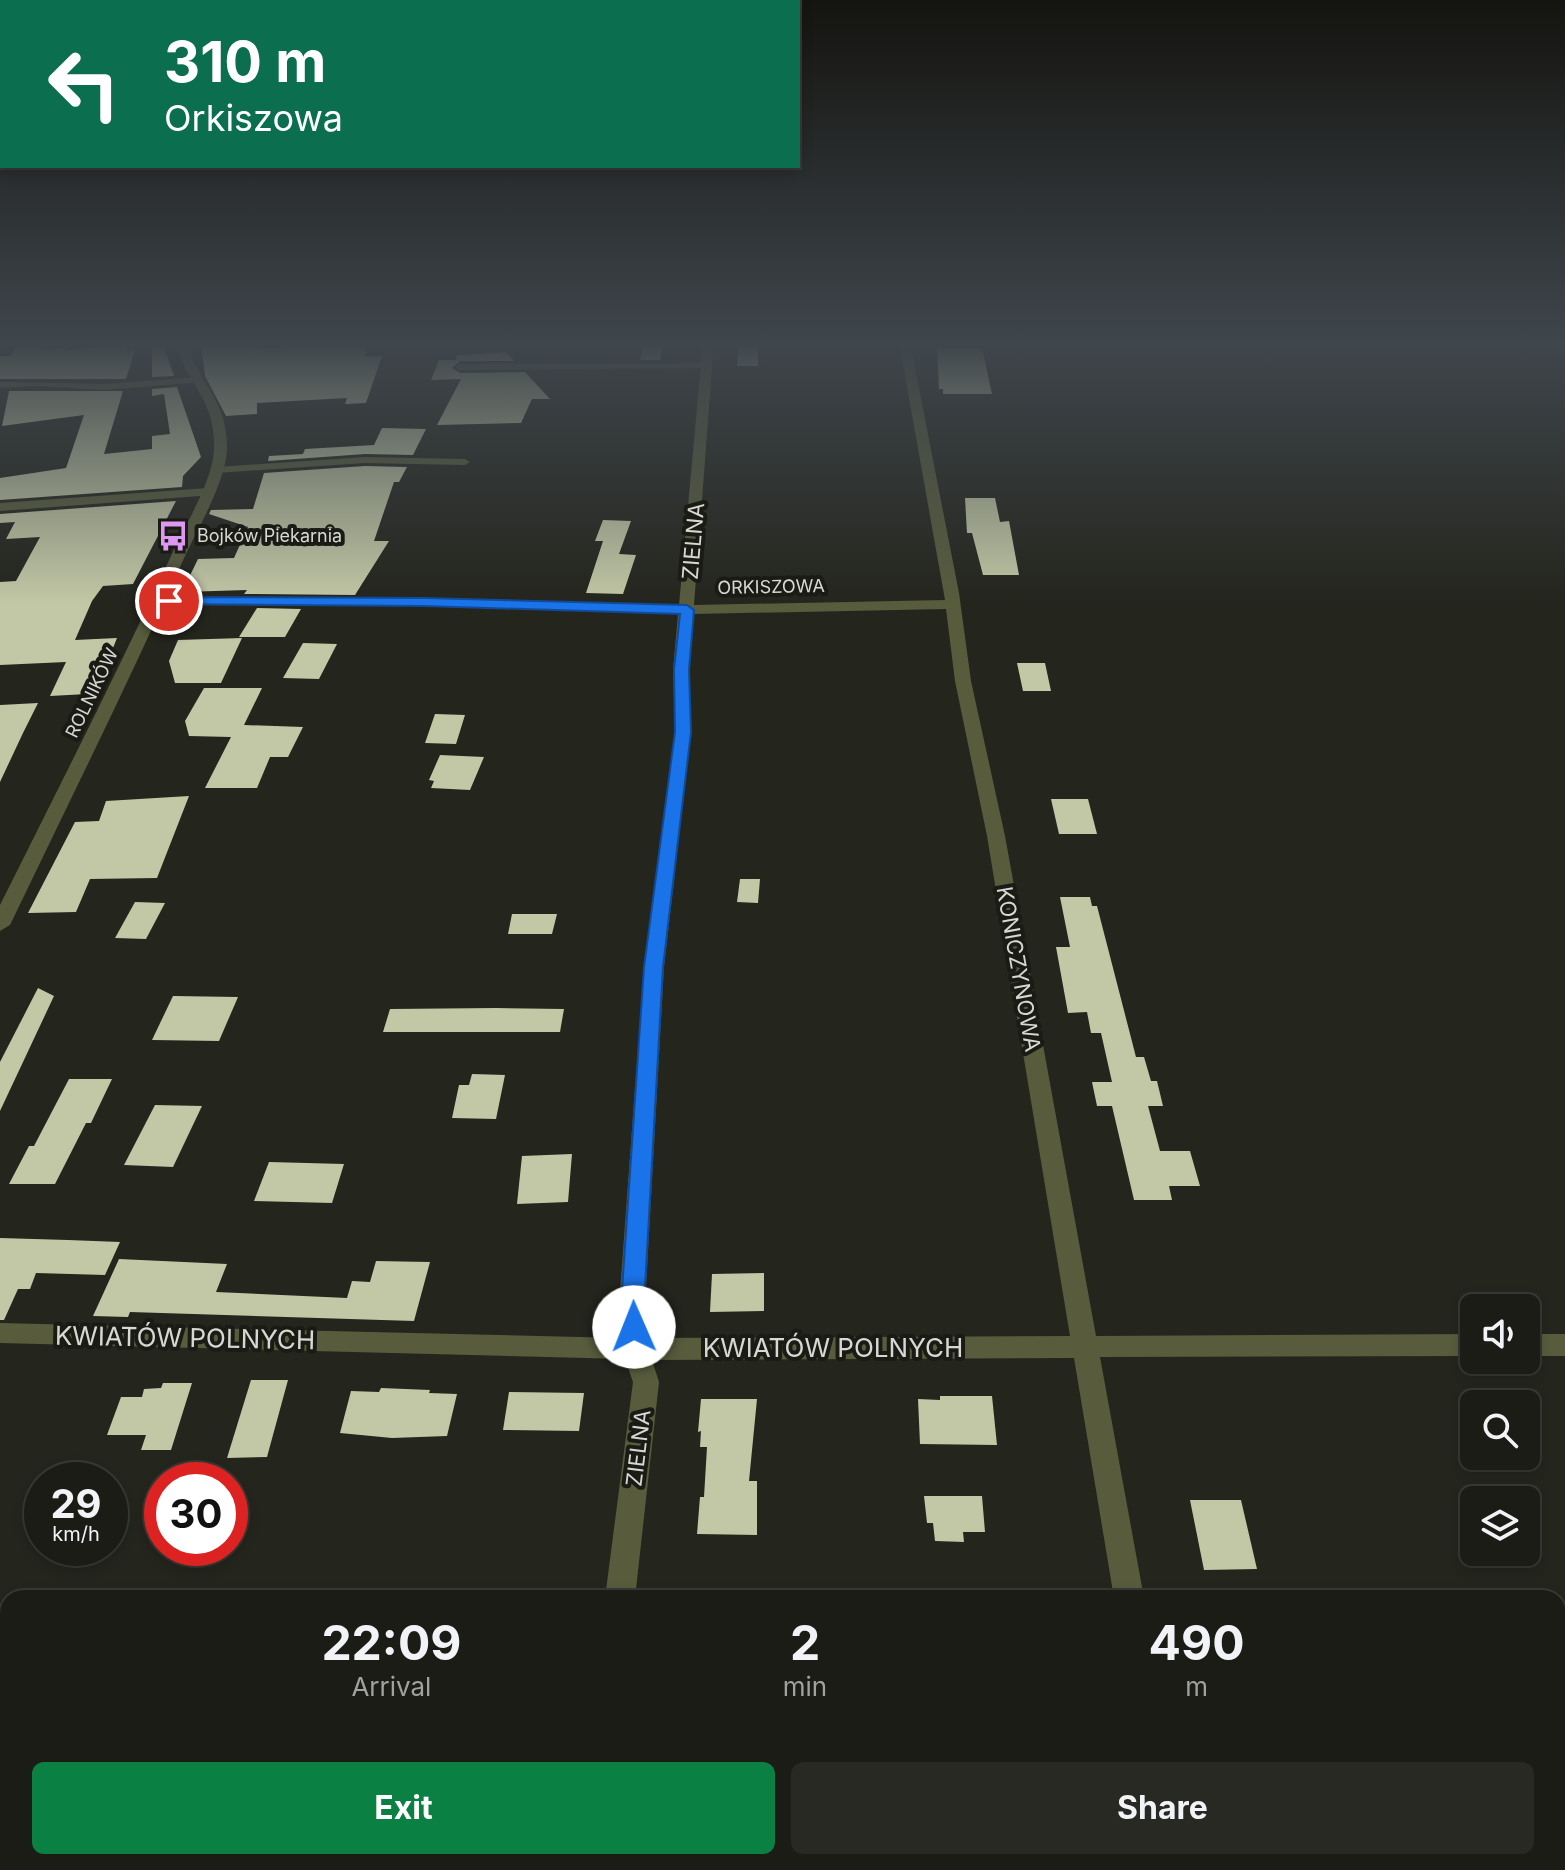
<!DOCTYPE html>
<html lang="en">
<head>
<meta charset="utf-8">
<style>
  :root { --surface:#1b1c16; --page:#282923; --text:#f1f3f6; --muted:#a0a1a1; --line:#393a35; --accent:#0b8043 }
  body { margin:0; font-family:Inter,sans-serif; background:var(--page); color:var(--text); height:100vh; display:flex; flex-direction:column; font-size:30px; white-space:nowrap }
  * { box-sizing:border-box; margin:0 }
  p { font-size:26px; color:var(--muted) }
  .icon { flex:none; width:44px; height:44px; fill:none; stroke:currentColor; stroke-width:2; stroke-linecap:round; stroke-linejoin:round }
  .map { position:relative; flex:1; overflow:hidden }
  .sheet { position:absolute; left:0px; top:1590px; width:1566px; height:280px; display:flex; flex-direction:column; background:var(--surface); border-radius:24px 24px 0 0; box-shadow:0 4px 12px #0003,0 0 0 2px var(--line) }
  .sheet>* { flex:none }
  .banner { position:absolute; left:0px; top:0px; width:800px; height:168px; box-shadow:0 4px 12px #0003,0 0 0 2px var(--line); background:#0b6e4f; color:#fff; overflow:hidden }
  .fabs { position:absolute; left:1460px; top:1294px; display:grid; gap:16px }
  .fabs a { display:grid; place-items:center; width:80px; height:80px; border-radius:12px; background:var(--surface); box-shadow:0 4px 12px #0003,0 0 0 2px var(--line); font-size:40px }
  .speed { position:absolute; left:24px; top:1462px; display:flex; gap:16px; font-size:40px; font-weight:700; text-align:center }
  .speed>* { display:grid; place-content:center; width:104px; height:104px; border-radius:50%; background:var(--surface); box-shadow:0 4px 12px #0003,0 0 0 2px var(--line); line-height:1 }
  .speed small { font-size:20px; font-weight:400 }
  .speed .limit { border:12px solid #d22; background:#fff; color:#111 }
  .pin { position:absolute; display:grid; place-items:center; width:68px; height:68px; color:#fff; margin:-34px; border:4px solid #fff; border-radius:50%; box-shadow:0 2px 8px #0007 }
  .me { position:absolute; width:88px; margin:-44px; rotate:359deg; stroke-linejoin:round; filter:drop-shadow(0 0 6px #0008) }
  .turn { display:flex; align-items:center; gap:28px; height:168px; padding:0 32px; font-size:36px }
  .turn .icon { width:104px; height:104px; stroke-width:2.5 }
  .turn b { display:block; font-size:56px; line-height:68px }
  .eta { display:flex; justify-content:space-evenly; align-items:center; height:136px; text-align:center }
  .eta b { font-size:48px; font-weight:700; line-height:56px }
  .button { display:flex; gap:16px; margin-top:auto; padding:16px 32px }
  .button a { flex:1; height:92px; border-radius:12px; background:var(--accent); color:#fff; font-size:32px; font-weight:700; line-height:92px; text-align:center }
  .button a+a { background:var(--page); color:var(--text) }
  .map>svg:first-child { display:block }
</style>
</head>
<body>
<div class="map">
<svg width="1565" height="1870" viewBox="0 0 1565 1870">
  <rect width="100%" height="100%" fill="#24251d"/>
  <!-- building -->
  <g fill="#c2c8a5">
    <polygon points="152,342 162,342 174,376 152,377"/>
    <polygon points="201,342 252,342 258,349 369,342 364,357 382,356 366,403 345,404 347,398 257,403 257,414 226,416 205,376"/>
    <polygon points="644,342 663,342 660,360 640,360"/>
    <polygon points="738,342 758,342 758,366 737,366"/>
    <polygon points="124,343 127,351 135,350 126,379 0,379 0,356 11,356 16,347 45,345 42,350 65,348 64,351"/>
    <polygon points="937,348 982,348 992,394 943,394 943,389 939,389"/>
    <polygon points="506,352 514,361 460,361 452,368 460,373 525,372 550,399 532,399 521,423 437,425 461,379 431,380 439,360 456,360 457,355"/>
    <polygon points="177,387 201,457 183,476 182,487 0,500 0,478 66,468 84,415 2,426 9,391 123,391 104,454 152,449 152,436 170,434 164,394 152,396 152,389"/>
    <polygon points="382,428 426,429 413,455 365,454 268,461 269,456 303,454 305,449 374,445"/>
    <polygon points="365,466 407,467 399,482 394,482 374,541 389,541 355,595 244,594 247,590 182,592 198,559 234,558 248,527 209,514 211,510 253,509 264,473"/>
    <polygon points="965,498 995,498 1000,522 1009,521 1019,575 983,575 972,533 967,533"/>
    <polygon points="176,501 133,584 103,586 92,601 75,640 117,638 105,668 98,669 87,694 50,696 66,662 0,665 0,582 16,581 40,537 6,539 15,522 0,523 0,514"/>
    <polygon points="603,520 631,521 619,554 636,555 623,594 586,593 603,541 595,541"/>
    <polygon points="257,608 301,609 285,637 239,637"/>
    <polygon points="242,638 221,683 175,683 169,661 178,640"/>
    <polygon points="303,643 337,644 319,679 283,678"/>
    <polygon points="1017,663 1045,663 1051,691 1023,691"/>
    <polygon points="204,688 262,688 244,725 303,727 288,757 270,757 257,788 205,788 231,737 189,736 185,721"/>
    <polygon points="38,703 23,733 0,782 0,705"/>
    <polygon points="435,714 465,715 456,744 425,743"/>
    <polygon points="440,755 484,757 470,790 431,788 434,781 429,780"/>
    <polygon points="189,796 157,878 90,879 76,912 28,913 75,822 99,821 106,801"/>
    <polygon points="1051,799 1088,799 1097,834 1059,834"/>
    <polygon points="740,879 760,879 758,903 737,902"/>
    <polygon points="1060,897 1090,897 1092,906 1097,906 1136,1057 1144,1057 1151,1081 1157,1081 1163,1106 1148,1106 1160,1151 1190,1151 1200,1186 1169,1186 1172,1200 1134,1200 1112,1106 1097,1106 1092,1082 1112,1082 1101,1033 1091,1033 1087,1012 1068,1013 1056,947 1070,947"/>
    <polygon points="135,902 165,903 146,939 115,938"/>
    <polygon points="512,914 557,914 552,934 508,934"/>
    <polygon points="38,988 54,996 0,1111 0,1062"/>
    <polygon points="173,996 238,997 219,1041 152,1040"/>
    <polygon points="496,1008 564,1009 560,1032 383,1032 390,1009"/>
    <polygon points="472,1074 505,1075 496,1119 452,1118 459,1085 469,1085"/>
    <polygon points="69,1079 112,1079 91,1123 86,1123 55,1184 9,1184 29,1146 34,1146"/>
    <polygon points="155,1105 202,1106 173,1167 124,1165"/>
    <polygon points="572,1154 568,1202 517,1204 522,1156"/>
    <polygon points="269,1162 344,1164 332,1203 254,1201"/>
    <polygon points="0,1238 68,1240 120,1242 105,1275 36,1273 30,1289 18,1289 4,1320 0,1320"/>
    <polygon points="119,1259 227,1264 216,1292 347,1298 352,1281 370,1282 376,1261 430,1262 414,1321 130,1312 128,1317 93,1316"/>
    <polygon points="764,1273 764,1311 710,1312 712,1274"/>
    <polygon points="251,1380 288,1380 267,1457 227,1458"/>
    <polygon points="163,1383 192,1383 171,1450 141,1450 146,1435 107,1435 121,1397 142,1397 144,1389 161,1388"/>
    <polygon points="381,1388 430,1390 429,1393 457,1394 447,1436 392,1438 340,1433 351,1391 379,1392"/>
    <polygon points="509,1392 584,1393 579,1431 503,1430"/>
    <polygon points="940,1396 992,1396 997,1445 920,1444 918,1399 940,1400"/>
    <polygon points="701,1399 757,1399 749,1481 757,1481 757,1535 697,1534 700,1497 704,1497 707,1447 700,1447 701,1431 698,1432"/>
    <polygon points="924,1496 982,1496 985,1532 963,1532 964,1542 935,1541 933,1523 927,1523"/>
    <polygon points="1190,1500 1241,1500 1257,1569 1204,1570"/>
  </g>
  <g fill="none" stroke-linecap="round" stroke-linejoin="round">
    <!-- service -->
    <g fill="#585c3d" fill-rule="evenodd">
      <polygon points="706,363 709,364 709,368 460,370 455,367 460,364"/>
      <polygon points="198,377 203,380 201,382 104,390 37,386 0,388 0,382 10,382 104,384"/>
      <polygon points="365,457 465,459 470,462 465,465 365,463 217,473 212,470 217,467"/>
    </g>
    <!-- minor -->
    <g fill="#585c3d" fill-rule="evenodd">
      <path d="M703,342H714L694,605L945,600L899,342H910L959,593L971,681L1005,836L1096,1336L1474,1334V1356L1100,1357L1144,1598H1114L1074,1358L652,1360L659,1382L635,1598H605L633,1382L625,1359L0,1343V1323L621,1338L619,1305L644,967L675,732L673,670L678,614L425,606L158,605L151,601L158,597L425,598L679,605ZM946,609L955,681L987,836L1070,1336L647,1338L645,1305L664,967L691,732L689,670L693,614Z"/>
      <polygon points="208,488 213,489 213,495 0,511 0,503"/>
      <rect x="1526" y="1334" width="39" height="22"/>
      <rect x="570" y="1862" width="34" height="8"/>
      <polygon points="1162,1862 1196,1862 1198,1870 1164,1870"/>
    </g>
    <!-- tertiary -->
    <path fill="#585c3d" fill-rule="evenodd" d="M176,342H187C196,383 228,397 227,449C226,481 199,526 185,556C130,680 69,802 10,925L0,931V905C58,789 117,673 171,556C185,525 213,481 214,449C216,397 184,383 176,342Z"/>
  </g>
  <!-- sky -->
  <linearGradient id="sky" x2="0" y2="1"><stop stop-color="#141410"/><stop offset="0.57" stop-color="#3f464c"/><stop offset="1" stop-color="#3f464c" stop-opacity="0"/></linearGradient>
  <rect width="1565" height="604" fill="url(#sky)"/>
  <!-- route -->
  <polygon fill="#1a73e8" stroke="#114b97" stroke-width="2" points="169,597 425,598 687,605 694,610 689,670 691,732 663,967 644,1305 646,1327 642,1334 634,1336 625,1334 621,1305 644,967 675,732 674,670 680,614 425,606 164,604 162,601"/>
  <!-- icons -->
  <defs>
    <g id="bus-bare" transform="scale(2.4)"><path d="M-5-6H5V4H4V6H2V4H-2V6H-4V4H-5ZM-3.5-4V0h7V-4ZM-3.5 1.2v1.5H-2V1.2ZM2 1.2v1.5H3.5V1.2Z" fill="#de98f2" stroke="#1a1b14" stroke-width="2.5" paint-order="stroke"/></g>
  </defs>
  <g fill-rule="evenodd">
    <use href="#bus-bare" x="173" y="536"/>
  </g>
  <g text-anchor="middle" stroke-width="8" stroke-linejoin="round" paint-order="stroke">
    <!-- far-poi labels -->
    <g font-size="18" fill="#d7d8d3" stroke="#1a1b14" text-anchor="start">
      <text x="197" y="542">Bojków Piekarnia</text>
    </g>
    <!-- far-street labels -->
    <g font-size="18" fill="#d7d8d3" stroke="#1a1b14">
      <text transform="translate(771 587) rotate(-1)" y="6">ORKISZOWA</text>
      <text transform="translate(92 693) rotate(-64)" y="6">ROLNIKÓW</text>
    </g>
    <!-- street labels -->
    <g font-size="22" fill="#d7d8d3" stroke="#1a1b14">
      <text transform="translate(693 541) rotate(-85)" y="8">ZIELNA</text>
      <text transform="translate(1019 969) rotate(80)" y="8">KONICZYNOWA</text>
      <text transform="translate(638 1448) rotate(-83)" y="8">ZIELNA</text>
    </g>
    <!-- near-street labels -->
    <g font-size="26" fill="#d7d8d3" stroke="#1a1b14">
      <text transform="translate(185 1338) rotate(1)" y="9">KWIATÓW POLNYCH</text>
      <text x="833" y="1357">KWIATÓW POLNYCH</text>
    </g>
  </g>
</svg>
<div class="fabs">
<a><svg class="icon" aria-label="sound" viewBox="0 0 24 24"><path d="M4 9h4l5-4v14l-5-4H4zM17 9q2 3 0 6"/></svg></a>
<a><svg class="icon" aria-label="search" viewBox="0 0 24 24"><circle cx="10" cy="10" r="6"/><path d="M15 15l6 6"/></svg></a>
<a><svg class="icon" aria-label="layers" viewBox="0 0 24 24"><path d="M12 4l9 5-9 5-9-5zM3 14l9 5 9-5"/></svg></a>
</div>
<div class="speed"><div>29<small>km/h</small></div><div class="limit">30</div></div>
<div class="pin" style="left:169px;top:601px;background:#d93025"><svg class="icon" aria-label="arrive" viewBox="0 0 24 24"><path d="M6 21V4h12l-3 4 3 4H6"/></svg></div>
<svg class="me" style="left:634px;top:1327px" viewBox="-20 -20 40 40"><circle r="19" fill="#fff"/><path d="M0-13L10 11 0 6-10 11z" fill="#1a73e8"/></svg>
<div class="banner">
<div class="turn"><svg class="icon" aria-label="left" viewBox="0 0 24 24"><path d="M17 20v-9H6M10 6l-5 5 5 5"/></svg><div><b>310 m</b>Orkiszowa</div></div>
</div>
<section class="sheet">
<div class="eta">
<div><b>22:09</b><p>Arrival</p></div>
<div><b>2</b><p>min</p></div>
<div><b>490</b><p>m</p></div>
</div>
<div class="button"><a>Exit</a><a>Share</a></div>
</section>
</div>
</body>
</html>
